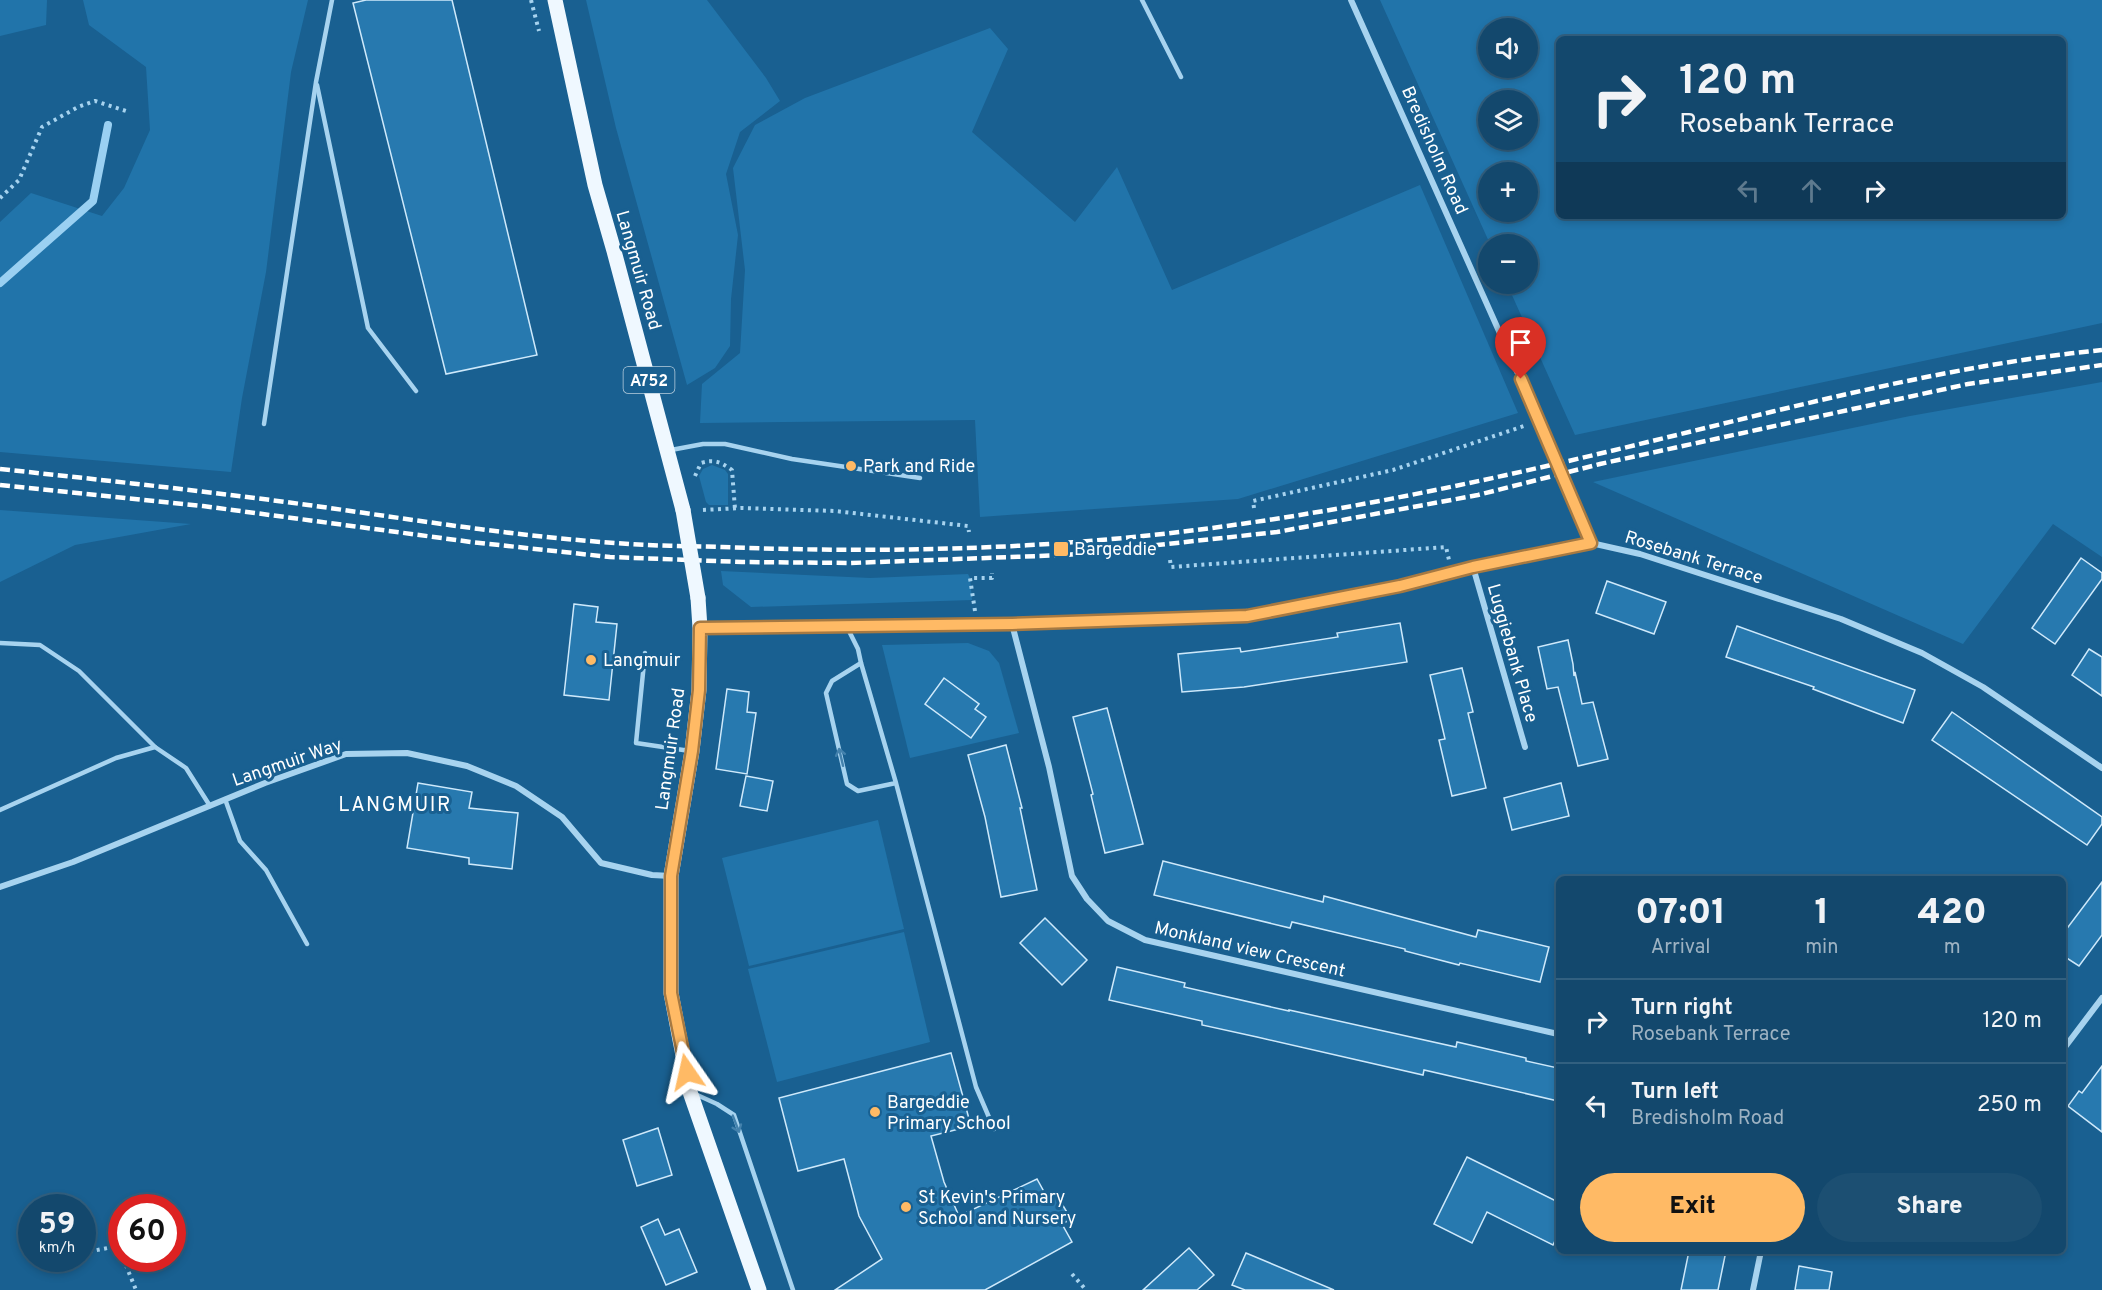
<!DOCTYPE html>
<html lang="en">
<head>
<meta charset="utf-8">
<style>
  :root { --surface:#13486d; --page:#1c4f72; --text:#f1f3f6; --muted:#9db2c2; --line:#326080; --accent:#ffba65 }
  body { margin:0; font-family:Overpass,sans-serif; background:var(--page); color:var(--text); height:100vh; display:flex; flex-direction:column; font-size:22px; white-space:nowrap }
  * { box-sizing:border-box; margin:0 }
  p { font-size:20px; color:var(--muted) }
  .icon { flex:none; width:33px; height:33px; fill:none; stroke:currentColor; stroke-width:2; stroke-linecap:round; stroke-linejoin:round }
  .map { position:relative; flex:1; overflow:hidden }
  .sheet { position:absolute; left:1556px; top:876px; width:510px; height:378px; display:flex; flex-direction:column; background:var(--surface); border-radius:9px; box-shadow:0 3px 9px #0003,0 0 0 2px var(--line) }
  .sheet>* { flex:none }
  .hud { position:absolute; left:1556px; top:36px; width:510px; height:183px; border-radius:9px; box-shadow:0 3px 9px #0003,0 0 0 2px var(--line); background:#13486d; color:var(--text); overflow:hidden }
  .controls { position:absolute; left:1478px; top:18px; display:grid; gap:12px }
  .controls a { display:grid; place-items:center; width:60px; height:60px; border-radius:50%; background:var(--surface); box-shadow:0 3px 9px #0003,0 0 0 2px var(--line); font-size:30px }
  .speed { position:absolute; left:18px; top:1194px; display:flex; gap:12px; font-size:30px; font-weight:700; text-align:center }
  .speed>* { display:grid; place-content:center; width:78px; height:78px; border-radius:50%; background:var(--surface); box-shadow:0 3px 9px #0003,0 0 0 2px var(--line); line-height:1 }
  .speed small { font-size:15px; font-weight:400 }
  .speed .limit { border:9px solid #d22; background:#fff; color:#111 }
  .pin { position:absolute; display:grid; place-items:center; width:51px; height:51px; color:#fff; margin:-62px -26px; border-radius:50% 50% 50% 0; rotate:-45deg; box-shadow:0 0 6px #0007 }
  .pin .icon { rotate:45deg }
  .me { position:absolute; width:66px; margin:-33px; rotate:349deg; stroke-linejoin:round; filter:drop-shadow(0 0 4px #0008) }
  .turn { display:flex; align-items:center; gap:21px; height:126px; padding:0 24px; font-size:27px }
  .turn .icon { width:78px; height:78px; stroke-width:2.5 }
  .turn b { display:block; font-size:42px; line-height:51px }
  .lanes { display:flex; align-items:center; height:57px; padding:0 24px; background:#0003; justify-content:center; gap:30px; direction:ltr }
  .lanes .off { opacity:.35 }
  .eta { display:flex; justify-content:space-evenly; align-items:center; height:102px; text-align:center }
  .eta b { font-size:36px; font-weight:800; line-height:42px }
  .primary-button { display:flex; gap:12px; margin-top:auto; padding:12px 24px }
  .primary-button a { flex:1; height:69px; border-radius:36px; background:var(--accent); color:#111; font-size:24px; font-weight:800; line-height:69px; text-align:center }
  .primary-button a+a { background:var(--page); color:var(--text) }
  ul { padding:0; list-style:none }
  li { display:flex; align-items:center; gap:18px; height:84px; padding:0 24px; border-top:2px solid var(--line) }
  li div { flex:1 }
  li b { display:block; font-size:22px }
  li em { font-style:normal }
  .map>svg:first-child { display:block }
</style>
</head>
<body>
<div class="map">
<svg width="2102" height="1290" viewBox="0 0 2102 1290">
  <rect width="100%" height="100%" fill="#196091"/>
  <!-- green -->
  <g fill="#2174aa" fill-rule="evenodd">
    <polygon points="0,0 47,0 46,25 0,36"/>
    <polygon points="83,0 308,0 291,72 266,272 242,398 231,472 0,452 0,222 31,193 102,216 124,188 150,130 146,67 89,25"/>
    <polygon points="586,0 707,0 766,78 780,101 740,132 726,174 738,235 731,299 730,346 715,368 687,385 616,128"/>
    <path d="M1380,0H2102V323L1575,435L1507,284H1527V244H1490ZM1527,28V68H1488V28ZM1558,39H2062V216H1558ZM1527,100V140H1488V100ZM1527,172V212H1488V172Z"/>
    <polygon points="990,28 1008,49 972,132 1075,222 1117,167 1172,290 1420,185 1518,413 1238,499 980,517 975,420 700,423 702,384 740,353 745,270 733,168 755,125 805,98"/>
    <polygon points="2102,382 2102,557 2053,524 1963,644 1593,482 1910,416"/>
    <polygon points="712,465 725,470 728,474 728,505 709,505 706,502 699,476 703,469"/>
    <polygon points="0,510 191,524 75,545 0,582"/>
    <polygon points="721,571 870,578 968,574 970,578 972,600 751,607 723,585"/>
    <polygon points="968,643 989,651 999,663 1019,733 910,758 882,645"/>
    <polygon points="878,820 904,929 749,966 722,858"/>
    <polygon points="904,932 930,1042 777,1082 748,969"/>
  </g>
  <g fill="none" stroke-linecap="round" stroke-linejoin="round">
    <!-- stream -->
    <polyline stroke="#9ad0f2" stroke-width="8" points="0,283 93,201 108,125"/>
  </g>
  <!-- building -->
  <g fill="#2779af" stroke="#cee9fb" stroke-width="1.5">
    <polygon points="366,0 452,0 537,355 446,374 353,3"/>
    <polygon points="2081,558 2102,573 2102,579 2055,644 2032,628"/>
    <polygon points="1607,581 1666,602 1654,634 1596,613"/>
    <polygon points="574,604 598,607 596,622 617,624 609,700 564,695"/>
    <polygon points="1400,623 1407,662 1244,687 1182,692 1178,654 1240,648 1241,652 1338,637 1337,633"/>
    <polygon points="1737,626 1915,690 1903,723 1813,689 1814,687 1726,657"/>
    <polygon points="1568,640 1573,664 1574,676 1575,672 1582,704 1593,702 1608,759 1578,766 1558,687 1547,689 1538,647"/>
    <polygon points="2089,649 2102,657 2102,696 2072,675"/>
    <polygon points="1462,668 1473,712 1468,713 1486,788 1452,796 1439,740 1445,739 1430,675"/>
    <polygon points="944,678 979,704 975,709 986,717 971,738 925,704"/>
    <polygon points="727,689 749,692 747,712 756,713 747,774 716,769"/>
    <polygon points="1107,708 1143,844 1105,853 1091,795 1093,794 1073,717"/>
    <polygon points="1952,712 2102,817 2102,824 2087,845 1932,740"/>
    <polygon points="1006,745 1022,808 1020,808 1037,890 1001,897 985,817 968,755"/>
    <polygon points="746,776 773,781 767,811 740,806"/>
    <polygon points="418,783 472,792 469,808 518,813 512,869 469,864 469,858 407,848"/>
    <polygon points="1561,783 1569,816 1512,830 1504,798"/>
    <polygon points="1163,861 1323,902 1324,896 1476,937 1478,930 1549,947 1540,982 1460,963 1459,965 1405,951 1405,949 1292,922 1290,928 1154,895"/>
    <polygon points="2102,882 2102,935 2079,966 2062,955 2062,935"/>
    <polygon points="1045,918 1087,960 1062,985 1020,943"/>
    <polygon points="1117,967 1185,983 1184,987 1289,1011 1289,1010 1456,1047 1457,1042 1526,1058 1526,1061 1558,1068 1558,1101 1424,1070 1423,1075 1257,1037 1202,1025 1202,1021 1109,1000"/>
    <polygon points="951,1053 971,1126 931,1136 944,1182 959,1216 1037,1179 1047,1197 1056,1194 1071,1219 1062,1224 1072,1242 985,1290 835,1290 882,1259 859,1216 844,1159 798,1171 779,1098"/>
    <polygon points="2102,1066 2102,1132 2068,1106 2079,1091 2082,1093"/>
    <polygon points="658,1128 672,1175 637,1186 623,1140"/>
    <polygon points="1467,1157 1558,1202 1558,1234 1553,1245 1487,1212 1472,1243 1434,1224"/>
    <polygon points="658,1219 665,1235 679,1229 697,1272 666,1285 641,1227"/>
    <polygon points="1189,1248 1214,1275 1197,1290 1143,1290"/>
    <polygon points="1689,1251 1726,1251 1718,1290 1681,1290"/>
    <polygon points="1246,1253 1334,1290 1245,1290 1232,1285"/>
    <polygon points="1799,1266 1832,1272 1829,1290 1795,1290"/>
  </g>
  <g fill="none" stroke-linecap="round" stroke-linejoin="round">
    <!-- path -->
    <g stroke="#a7d3ef" stroke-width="4" stroke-dasharray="3 4.5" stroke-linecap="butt">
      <polyline points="531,0 539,31"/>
      <polyline points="0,198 19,180 42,127 78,107 95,101 126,111"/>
      <path d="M695,476L701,463C714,459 721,462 732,470L735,509"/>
      <polyline points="1254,508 1253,501 1393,470 1527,425"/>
      <polyline points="703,510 741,508 835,511 968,526 969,532"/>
      <polyline points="1170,560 1171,567 1446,547 1449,560"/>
      <polyline points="975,611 970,578 992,578 992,573"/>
      <polyline points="82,1253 118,1246 122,1255"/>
      <polyline points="123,1258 136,1290"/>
      <polyline points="41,1262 57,1258"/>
      <polyline points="1072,1274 1086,1290"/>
    </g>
    <!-- service -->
    <g stroke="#a7d3ef" stroke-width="4.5">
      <polyline points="1142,0 1181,77"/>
      <polyline points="317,85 368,328 416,391"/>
      <polyline points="264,424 316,82 332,0"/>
      <polyline points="671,450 703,444 725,444 792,459 920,478"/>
      <polyline points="847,627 858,649 861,663"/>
      <polyline points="0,643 40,645 79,671 155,747"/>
      <polyline points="645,653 636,743 690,751"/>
      <polyline points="896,783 858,791 847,784 826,693 832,681 861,663 896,783 976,1087 994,1129"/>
      <polyline points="225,799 240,841 266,870 307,944"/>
      <polyline points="0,810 116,758 155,747 186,768 210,806"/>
      <polyline points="695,1094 717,1104 734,1115 793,1290"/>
    </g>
    <!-- minor -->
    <g stroke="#a7d3ef" stroke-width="6">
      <polyline points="1351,0 1549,443"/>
      <polyline points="1579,514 1591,543"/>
      <polyline points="1473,567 1525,747"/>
      <polyline points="1012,624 1049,767 1072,876 1087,899 1108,921 1145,940 1558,1034"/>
      <polyline points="701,629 1012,624 1247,616 1400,586 1473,567 1591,543 1640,554 1841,619 1922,653 1983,687 2102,768"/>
      <polyline points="0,887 73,862 265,783 346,754 407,753 467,766 516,786 562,817 601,863 652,875 671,876"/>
      <polyline points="2062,1051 2102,998"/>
      <polyline points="1753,1290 1761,1251"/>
    </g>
    <!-- primary -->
    <g stroke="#eff8ff" stroke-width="15">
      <polyline points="555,0 595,185 614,251 683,510"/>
      <polyline points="698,598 700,628 699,690 692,751 671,876 671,993 690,1092 759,1290"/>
    </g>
    <!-- rail -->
    <g stroke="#fff" stroke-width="4.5" stroke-dasharray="10 4.5" stroke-linecap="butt">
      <path d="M0,469C103,480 205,491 308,505C410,519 512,536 615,543C651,546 686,546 722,547C875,553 1028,550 1180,532C1339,513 1497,479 1652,441C1801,405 1950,365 2102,350"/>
      <polyline points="0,485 203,506 471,542 610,557 742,562 851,563 1066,555 1277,532 1478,495 1600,464 1968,384 2102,365"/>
    </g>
    <!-- minor-bridge -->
    <polyline stroke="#a7d3ef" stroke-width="6" points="1549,443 1579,514"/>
    <!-- primary-bridge -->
    <polyline stroke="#eff8ff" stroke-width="15" points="683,510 698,598"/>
  </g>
  <!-- one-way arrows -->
  <defs><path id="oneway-shaft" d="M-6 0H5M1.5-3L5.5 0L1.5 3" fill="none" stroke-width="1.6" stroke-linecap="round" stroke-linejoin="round" transform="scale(1.5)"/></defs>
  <g stroke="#4482ad">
    <use href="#oneway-shaft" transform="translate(841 757) rotate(-103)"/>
    <use href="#oneway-shaft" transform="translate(736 1124) rotate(69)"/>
  </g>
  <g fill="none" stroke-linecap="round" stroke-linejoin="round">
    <!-- route casing -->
    <g stroke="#a67942" stroke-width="15">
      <polyline id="route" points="687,1072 671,993 671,876 692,751 699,690 700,628 1012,624 1247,616 1400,586 1473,567 1591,543 1521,379"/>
    </g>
    <!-- route -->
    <use href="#route" stroke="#ffba65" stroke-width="10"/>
  </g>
  <!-- markers -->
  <g fill="#ffba65" stroke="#196091" stroke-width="2">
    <circle cx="851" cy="466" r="6"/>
    <rect x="1053" y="541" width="16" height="16" rx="3"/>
    <circle cx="591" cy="660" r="6"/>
    <circle cx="875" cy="1112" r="6"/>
    <circle cx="906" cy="1207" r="6"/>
  </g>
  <g text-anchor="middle" stroke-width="6" stroke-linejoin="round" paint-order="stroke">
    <!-- shield labels -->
    <rect fill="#196091" stroke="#bacfde" stroke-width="1.5" x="623.5" y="367" width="51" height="26" rx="4.5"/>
    <g font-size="16" font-weight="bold" fill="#fff">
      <text x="649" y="386">A752</text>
    </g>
    <!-- street labels -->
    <g font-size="18" fill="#fff" stroke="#196091">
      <text transform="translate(1435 150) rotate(66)" y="6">Bredisholm Road</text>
      <text transform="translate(639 270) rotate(74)" y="6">Langmuir Road</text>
      <text transform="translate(1694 557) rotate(17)" y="6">Rosebank Terrace</text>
      <text transform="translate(1513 653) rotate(74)" y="6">Luggiebank Place</text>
      <text transform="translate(670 749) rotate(-82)" y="6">Langmuir Road</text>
      <text transform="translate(287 762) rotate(-19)" y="6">Langmuir Way</text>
      <text transform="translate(1250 949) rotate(13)" y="6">Monkland view Crescent</text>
    </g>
    <!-- poi labels -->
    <g font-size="18" fill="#fff" stroke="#196091" text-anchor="start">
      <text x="863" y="472">Park and Ride</text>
      <text x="1074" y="555">Bargeddie</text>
      <text x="603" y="666">Langmuir</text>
      <text x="887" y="1108">Bargeddie<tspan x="887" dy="21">Primary School</tspan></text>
      <text x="918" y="1203">St Kevin's Primary<tspan x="918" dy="21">School and Nursery</tspan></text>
    </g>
    <!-- neighbourhood labels -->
    <g font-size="20" letter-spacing="1.5" fill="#fff" stroke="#196091">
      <text x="395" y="811">LANGMUIR</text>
    </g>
  </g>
</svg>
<div class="controls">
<a><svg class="icon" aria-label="sound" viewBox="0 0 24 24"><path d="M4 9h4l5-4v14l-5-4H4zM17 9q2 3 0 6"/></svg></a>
<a><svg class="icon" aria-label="layers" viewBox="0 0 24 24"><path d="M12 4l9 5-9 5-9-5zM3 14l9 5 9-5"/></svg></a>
<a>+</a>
<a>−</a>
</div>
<div class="speed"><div>59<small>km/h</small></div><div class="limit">60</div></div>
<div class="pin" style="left:1521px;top:379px;background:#d93025"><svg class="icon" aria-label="arrive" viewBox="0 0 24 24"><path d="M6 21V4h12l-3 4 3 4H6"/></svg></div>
<svg class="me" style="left:687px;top:1072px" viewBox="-20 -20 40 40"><path d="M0-17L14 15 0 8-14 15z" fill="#ffba65" stroke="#fff" stroke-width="4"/></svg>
<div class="hud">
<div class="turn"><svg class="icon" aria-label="right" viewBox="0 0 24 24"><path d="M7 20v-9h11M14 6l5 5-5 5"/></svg><div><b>120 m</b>Rosebank Terrace</div></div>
<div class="lanes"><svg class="icon off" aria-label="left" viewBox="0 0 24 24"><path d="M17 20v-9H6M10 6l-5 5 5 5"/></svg><svg class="icon off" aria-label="ahead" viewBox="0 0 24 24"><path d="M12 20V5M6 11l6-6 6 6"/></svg><svg class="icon" aria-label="right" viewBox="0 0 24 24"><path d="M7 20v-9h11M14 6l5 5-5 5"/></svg></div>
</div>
<section class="sheet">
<div class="eta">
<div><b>07:01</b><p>Arrival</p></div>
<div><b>1</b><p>min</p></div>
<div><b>420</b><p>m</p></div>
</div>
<ul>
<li><svg class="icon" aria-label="right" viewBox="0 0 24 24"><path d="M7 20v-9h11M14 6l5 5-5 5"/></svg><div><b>Turn right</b><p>Rosebank Terrace</p></div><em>120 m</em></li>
<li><svg class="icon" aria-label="left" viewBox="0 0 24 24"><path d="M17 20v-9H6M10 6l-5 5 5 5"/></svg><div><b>Turn left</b><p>Bredisholm Road</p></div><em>250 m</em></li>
</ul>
<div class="primary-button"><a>Exit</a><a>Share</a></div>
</section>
</div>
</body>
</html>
